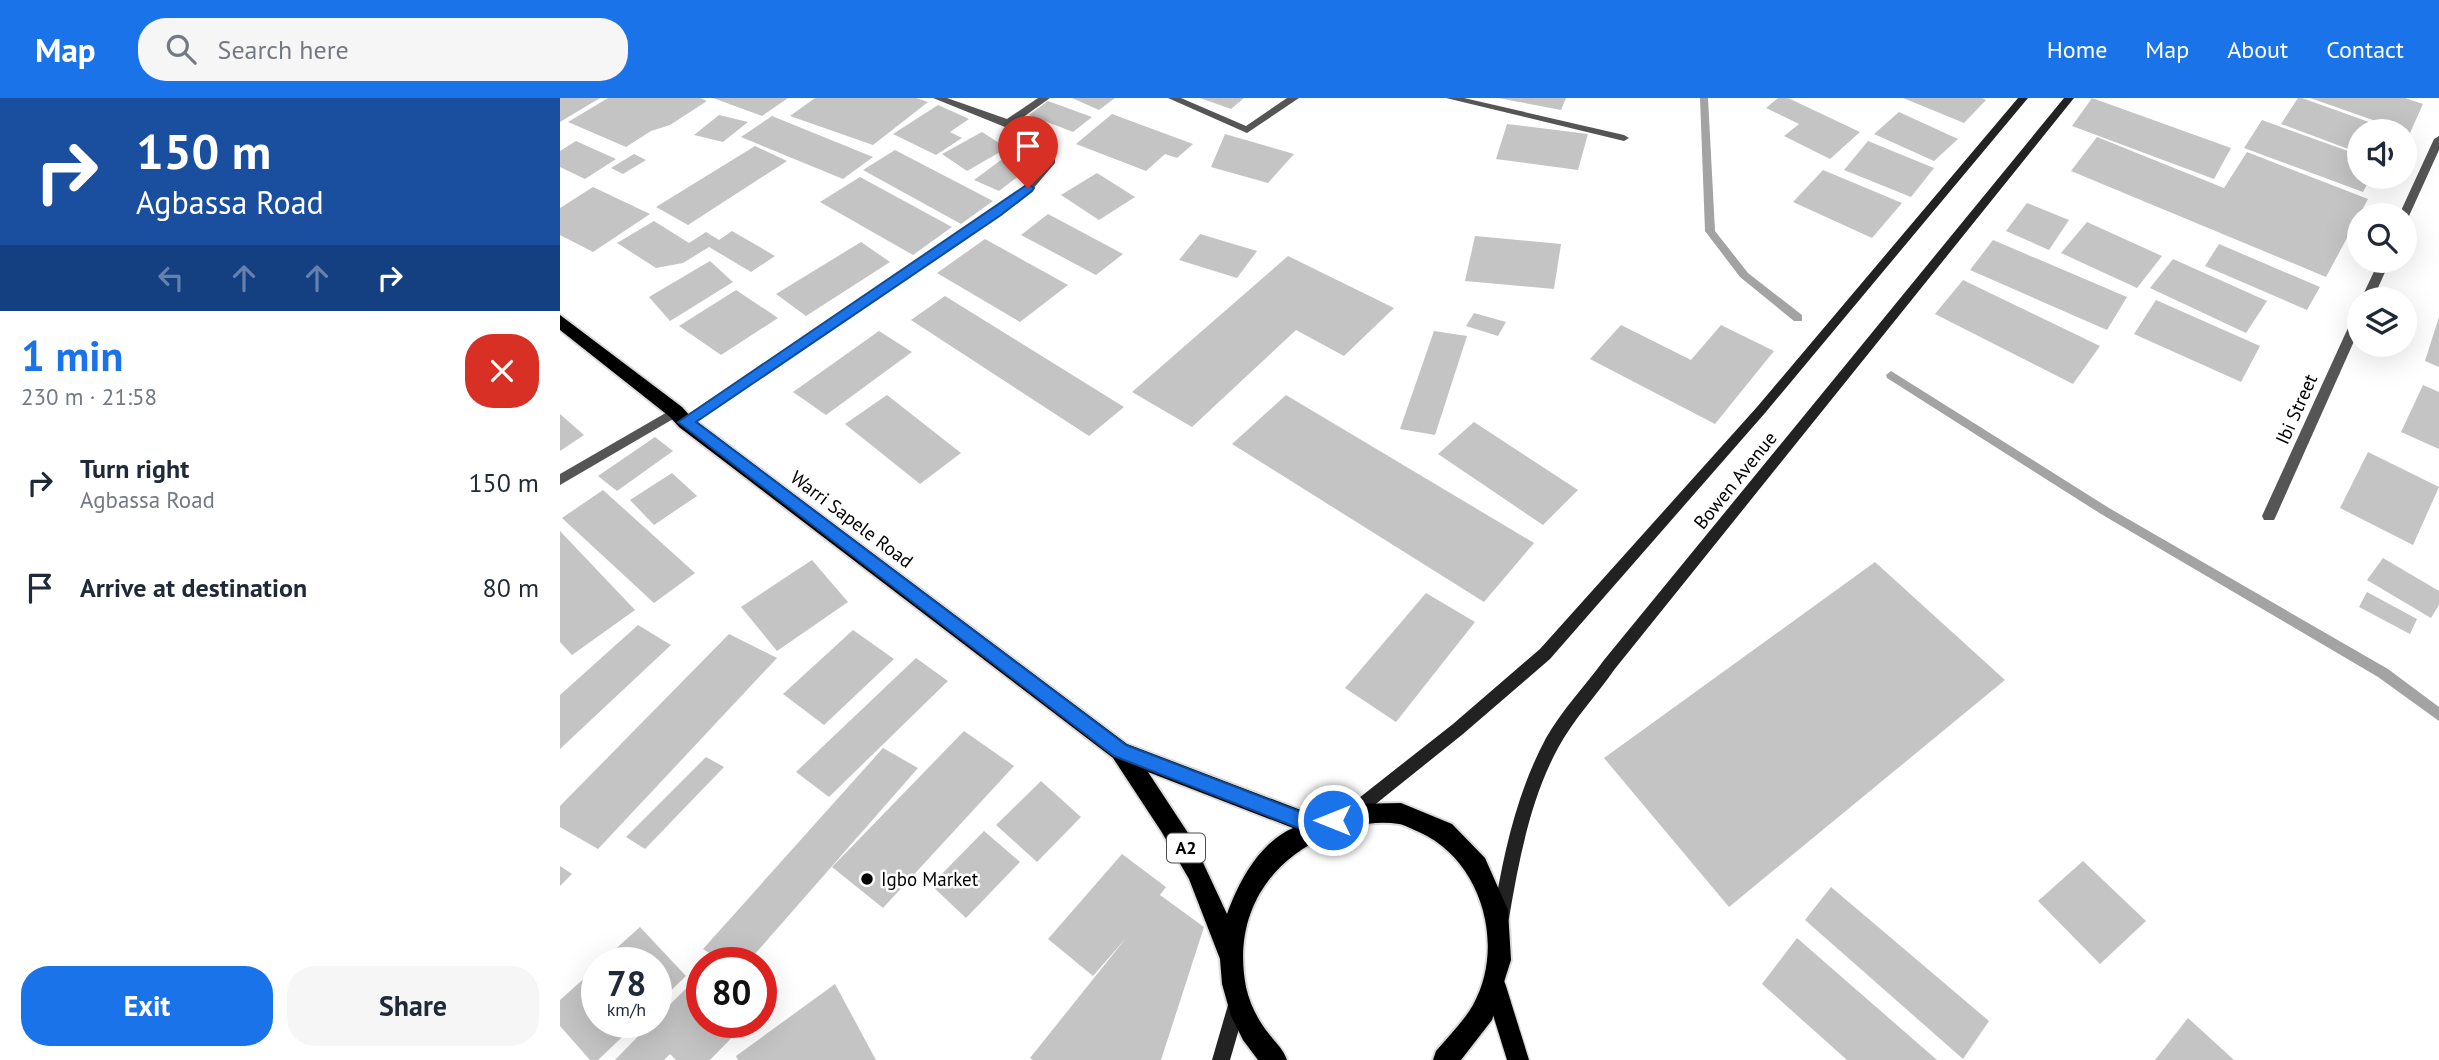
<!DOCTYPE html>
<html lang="en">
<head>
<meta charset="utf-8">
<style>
  :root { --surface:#fff; --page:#f6f6f7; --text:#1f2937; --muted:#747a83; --accent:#1a73e8 }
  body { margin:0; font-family:"PT Sans",sans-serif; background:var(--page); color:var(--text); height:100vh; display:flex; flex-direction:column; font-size:26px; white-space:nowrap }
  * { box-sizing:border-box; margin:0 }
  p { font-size:23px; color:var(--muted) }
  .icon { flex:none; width:38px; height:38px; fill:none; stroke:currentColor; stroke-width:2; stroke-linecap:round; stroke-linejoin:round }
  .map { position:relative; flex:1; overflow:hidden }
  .details { display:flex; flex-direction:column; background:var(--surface); width:560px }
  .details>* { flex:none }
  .hud { background:#1a4fa0; color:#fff; overflow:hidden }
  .fabs { position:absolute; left:1787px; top:21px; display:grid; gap:14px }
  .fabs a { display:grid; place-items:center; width:70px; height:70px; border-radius:50%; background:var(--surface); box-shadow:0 7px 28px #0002; font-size:35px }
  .speed { position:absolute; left:21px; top:849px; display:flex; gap:14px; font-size:35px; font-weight:700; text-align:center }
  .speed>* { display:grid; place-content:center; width:91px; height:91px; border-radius:50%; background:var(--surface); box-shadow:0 7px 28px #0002; line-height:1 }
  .speed small { font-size:18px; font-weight:400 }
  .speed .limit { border:10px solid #d22; background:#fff; color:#111 }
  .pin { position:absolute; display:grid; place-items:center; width:60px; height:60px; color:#fff; margin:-72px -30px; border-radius:50% 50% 50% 0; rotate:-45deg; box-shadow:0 0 7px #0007 }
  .pin .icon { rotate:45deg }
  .me { position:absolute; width:77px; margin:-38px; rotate:270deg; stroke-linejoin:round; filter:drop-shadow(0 0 5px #0008) }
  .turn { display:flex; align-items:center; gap:24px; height:147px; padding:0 21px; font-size:32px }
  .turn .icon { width:91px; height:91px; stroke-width:2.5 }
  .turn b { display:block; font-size:49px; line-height:60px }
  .lanes { display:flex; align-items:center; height:66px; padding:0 21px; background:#0003; justify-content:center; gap:35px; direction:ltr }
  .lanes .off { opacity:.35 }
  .round { display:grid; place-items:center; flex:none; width:74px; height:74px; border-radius:28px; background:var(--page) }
  .headline { display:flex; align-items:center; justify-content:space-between; height:119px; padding:0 21px }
  h1 { font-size:42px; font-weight:800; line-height:52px; color:var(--accent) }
  .primary-button { display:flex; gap:14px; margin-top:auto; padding:14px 21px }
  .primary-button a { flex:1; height:80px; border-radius:28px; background:var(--accent); color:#fff; font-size:28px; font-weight:800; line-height:80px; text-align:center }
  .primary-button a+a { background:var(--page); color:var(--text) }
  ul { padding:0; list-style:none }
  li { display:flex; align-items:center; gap:21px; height:105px; padding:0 21px }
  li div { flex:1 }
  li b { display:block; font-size:26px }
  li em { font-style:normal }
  header { display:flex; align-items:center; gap:42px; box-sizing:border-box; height:98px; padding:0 35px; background:var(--accent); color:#fff }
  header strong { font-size:33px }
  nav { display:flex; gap:38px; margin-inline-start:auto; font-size:24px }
  .search { width:490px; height:63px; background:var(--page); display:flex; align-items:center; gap:18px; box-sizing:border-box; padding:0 24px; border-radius:28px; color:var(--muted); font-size:26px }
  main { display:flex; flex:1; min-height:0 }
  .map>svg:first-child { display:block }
</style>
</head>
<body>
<header>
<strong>Map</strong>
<div class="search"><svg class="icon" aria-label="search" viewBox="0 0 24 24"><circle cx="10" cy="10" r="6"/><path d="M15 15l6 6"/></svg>Search here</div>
<nav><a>Home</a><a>Map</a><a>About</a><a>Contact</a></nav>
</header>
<main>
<section class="details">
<div class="hud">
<div class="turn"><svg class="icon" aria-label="right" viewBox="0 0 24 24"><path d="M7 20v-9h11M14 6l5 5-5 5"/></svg><div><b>150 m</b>Agbassa Road</div></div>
<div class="lanes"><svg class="icon off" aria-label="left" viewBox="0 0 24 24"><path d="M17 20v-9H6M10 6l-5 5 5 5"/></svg><svg class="icon off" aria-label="ahead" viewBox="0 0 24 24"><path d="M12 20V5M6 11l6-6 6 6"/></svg><svg class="icon off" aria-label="ahead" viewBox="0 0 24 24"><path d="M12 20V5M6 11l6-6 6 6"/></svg><svg class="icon" aria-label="right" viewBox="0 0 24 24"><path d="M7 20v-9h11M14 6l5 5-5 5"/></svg></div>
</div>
<div class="headline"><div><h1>1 min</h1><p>230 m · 21:58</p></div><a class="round" style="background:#d93025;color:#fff"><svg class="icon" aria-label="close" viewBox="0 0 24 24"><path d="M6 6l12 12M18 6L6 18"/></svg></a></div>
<ul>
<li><svg class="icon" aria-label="right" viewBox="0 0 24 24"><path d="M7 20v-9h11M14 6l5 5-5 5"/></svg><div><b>Turn right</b><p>Agbassa Road</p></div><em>150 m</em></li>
<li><svg class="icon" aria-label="arrive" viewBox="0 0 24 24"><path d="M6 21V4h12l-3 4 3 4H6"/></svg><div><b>Arrive at destination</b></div><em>80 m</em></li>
</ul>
<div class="primary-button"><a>Exit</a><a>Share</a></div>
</section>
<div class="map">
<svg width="1879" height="962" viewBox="0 0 1879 962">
  <rect width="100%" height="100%" fill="#fff"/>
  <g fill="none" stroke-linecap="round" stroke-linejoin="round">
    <!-- stream -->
    <g fill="#a3a3a3" fill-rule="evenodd">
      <polygon points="1140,0 1148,0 1155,133 1188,175 1242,217 1242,223 1234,223 1180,179 1145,133"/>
      <polygon points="1331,273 1549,410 1828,571 1879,609 1879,623 1818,579 1541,416 1327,280 1326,277"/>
    </g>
  </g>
  <!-- building -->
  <g fill="#c4c4c4">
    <polygon points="0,0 40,0 0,24"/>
    <polygon points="48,0 140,0 147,3 110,27 91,33 66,49 8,24"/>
    <polygon points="153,0 228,0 202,18"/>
    <polygon points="255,0 356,0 368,4 313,47 230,18"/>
    <polygon points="512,0 555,0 539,12"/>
    <polygon points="640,0 684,0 671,11"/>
    <polygon points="938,0 1006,0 1001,12"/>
    <polygon points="1218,0 1228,0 1300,34 1270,61 1224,38 1239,26 1206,10"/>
    <polygon points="1343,0 1422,0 1426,2 1404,25"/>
    <polygon points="1532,0 1671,50 1654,81 1512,28"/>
    <polygon points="1738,0 1742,0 1834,33 1799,33 1799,55 1721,26"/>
    <polygon points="1750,0 1845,0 1863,6 1850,35"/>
    <polygon points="488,3 532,19 513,34 469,17"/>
    <polygon points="378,7 409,21 390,34 402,40 376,57 333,36"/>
    <polygon points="1339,14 1398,41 1374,63 1314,36"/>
    <polygon points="552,16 633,46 617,60 605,56 586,73 516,46"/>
    <polygon points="159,17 188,24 163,44 134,37"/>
    <polygon points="212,18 313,59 283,81 181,39"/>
    <polygon points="1702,22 1799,57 1799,79 1811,79 1803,94 1684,50"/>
    <polygon points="947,26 1028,36 1018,72 936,61"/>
    <polygon points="422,34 447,50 407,73 382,56"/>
    <polygon points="665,36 734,56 708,85 651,69"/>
    <polygon points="1537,39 1664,90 1687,54 1808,101 1766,179 1511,73"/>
    <polygon points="16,43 56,61 25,81 0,69 0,53"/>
    <polygon points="1308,43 1374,70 1351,99 1284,72"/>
    <polygon points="195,48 227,63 128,127 96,109"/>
    <polygon points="335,52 433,103 401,126 303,72"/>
    <polygon points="74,56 86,62 63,76 51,70"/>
    <polygon points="441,62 465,73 439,93 414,82"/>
    <polygon points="1263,72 1342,105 1312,140 1233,104"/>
    <polygon points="537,75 575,99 539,122 501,97"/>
    <polygon points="300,79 392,129 353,157 260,104"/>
    <polygon points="33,89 90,116 33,154 0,137 0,110"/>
    <polygon points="1467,105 1509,122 1489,152 1446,133"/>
    <polygon points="488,116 563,156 536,177 461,137"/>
    <polygon points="94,123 129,145 146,134 159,142 172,133 215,158 191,174 149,149 123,165 96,170 57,145"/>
    <polygon points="1527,124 1602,158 1577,190 1501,155"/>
    <polygon points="640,136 697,153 677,180 619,162"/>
    <polygon points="915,138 1001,146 994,191 905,183"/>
    <polygon points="425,141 508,187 460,224 377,175"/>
    <polygon points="1433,142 1567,199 1547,232 1410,172"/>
    <polygon points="301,144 330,164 246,218 216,196"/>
    <polygon points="1659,146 1760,189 1747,212 1645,168"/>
    <polygon points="728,158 834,210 784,258 736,232 632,329 572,294"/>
    <polygon points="1613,161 1707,203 1686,235 1590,190"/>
    <polygon points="150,163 173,184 110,223 89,199"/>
    <polygon points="1403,182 1540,248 1513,286 1375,216"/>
    <polygon points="176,192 218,220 161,257 119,228"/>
    <polygon points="385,198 564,309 529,338 351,222"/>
    <polygon points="1596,202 1700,248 1681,284 1574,236"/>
    <polygon points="914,215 946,224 938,238 906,228"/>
    <polygon points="1879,219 1879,269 1865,263"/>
    <polygon points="1061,227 1131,262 1161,227 1214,253 1155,326 1030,261"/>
    <polygon points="319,233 352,254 266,317 233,294"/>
    <polygon points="874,233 907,238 875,337 840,331"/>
    <polygon points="1863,287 1879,294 1879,351 1841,334"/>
    <polygon points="327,297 401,355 360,386 285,326"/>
    <polygon points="726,297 974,445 924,504 672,346"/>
    <polygon points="0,316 24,337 0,353"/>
    <polygon points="914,324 1018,392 983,427 878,356"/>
    <polygon points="95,339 113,353 57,393 38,378"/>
    <polygon points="1808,354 1879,389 1853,447 1780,410"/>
    <polygon points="112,375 137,398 94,427 70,402"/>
    <polygon points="43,392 135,475 94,505 2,420"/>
    <polygon points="0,433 75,512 12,557 0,544"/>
    <polygon points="1823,460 1879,493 1879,507 1871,520 1807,482"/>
    <polygon points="252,462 288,504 217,553 181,509"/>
    <polygon points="1315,464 1445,582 1169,809 1044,660"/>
    <polygon points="1807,494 1857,521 1850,536 1799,509"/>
    <polygon points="866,495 915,524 836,624 785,590"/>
    <polygon points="78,527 111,547 0,651 0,597"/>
    <polygon points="293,532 334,561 264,627 223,596"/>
    <polygon points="169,536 217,560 38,751 0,729 0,708"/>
    <polygon points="356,560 388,583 269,699 236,674"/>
    <polygon points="404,633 454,668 323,810 272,769"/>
    <polygon points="323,650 358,670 188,864 163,864 143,851"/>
    <polygon points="146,659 164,669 85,751 66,739"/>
    <polygon points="481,683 521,719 477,764 436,727"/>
    <polygon points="424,733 460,764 406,820 371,787"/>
    <polygon points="562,756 606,789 600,797 644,829 601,962 473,962 470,960 566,840 533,878 488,841"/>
    <polygon points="1523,763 1586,823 1540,866 1478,803"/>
    <polygon points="0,768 12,776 0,788"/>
    <polygon points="1271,789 1429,923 1403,961 1245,822"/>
    <polygon points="80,829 126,878 96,907 96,864 41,864"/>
    <polygon points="1237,840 1377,962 1287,962 1202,886"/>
    <polygon points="37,869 37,924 78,924 38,962 30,962 0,928 0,902"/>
    <polygon points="142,875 142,924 187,924 150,962 116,962 110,956 104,962 55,962 92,924 96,924 96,920"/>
    <polygon points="275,886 316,962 178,962 176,958"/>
    <polygon points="1628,920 1674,962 1595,962"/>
  </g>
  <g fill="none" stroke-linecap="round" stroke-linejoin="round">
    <!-- primary casing -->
    <g stroke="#dbdbdb" stroke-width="3">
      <polygon id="primary" points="935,877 943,880 946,888 969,962 947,962 924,888 927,880"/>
    </g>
    <!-- trunk casing -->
    <g stroke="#dbdbdb" stroke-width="4">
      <path id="trunk" d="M0,217L122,309L131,319L567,646L759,719L790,706L841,705L892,726L925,760L948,812L951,862L932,922L901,962H873L876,953C888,939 904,923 913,907C946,848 922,762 859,734C853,732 846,727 839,726C814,722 789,728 767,738C705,765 673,821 686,889C690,907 698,922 709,936C716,945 723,951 727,962H698L683,942L671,918L662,886L660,861L629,781L601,733L553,660L119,329L110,319L0,232ZM588,674L733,730C699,745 679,783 667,816L632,741Z"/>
    </g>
    <!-- minor -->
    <g fill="#555" fill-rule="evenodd">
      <polygon points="373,0 387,0 447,21 478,0 490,0 455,25 490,40 495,53 495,65 472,92 441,117 129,327 121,327 119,324 121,321 433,111 464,88 485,64 485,53 482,44"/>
      <polygon points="608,0 621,0 686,28 727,0 739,0 687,35"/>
      <polygon points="886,0 904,0 1064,37 1069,40 1064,43"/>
      <polygon points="1879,38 1879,52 1849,118 1844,121 1844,117 1839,117 1874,41"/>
      <polygon points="1819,163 1830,163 1813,201 1801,201"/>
      <polygon points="1799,215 1799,232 1716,418 1714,422 1704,422 1702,418 1793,219"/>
      <polygon points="116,309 120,311 122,314 120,317 0,387 0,376"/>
    </g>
    <!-- secondary -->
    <g fill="#222" fill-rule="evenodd">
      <polygon points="1458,0 1468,0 1205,315 990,561 903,636 797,721 791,724 785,721 783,716 785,711 893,626 980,551 1197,309"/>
      <path d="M1504,0H1514L1054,572C1036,598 1013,622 998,650C970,702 959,762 949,820L947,826L941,828L935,826L933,820C943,758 956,696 986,640C1002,612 1025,588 1044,562Z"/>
      <polygon points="677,898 683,901 686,907 670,962 652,962 668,907 671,901"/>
    </g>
    <!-- primary -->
    <use href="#primary" fill="#000" fill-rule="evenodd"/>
    <!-- trunk -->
    <use href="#trunk" fill="#000" fill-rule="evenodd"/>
  </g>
  <!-- route -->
  <polygon fill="#1a73e8" stroke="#114b97" stroke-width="2" points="468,86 474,90 472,93 441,117 136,324 566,647 754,719 773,713 779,715 782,722 779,728 754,736 554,658 118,324"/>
  <!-- markers -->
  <circle fill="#000" stroke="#fff" stroke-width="2.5" cx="307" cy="781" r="7"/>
  <g text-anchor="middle" stroke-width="5" stroke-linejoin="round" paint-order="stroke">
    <!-- shield labels -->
    <rect fill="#fff" stroke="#4c4c4c" stroke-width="2" x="607" y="735.5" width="38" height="29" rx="5"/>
    <g font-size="18" font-weight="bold" fill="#000">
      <text x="626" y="756">A2</text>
    </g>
    <!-- street labels -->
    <g font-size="19" fill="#000" stroke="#fff">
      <text transform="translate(1736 311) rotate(-66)" y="7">Ibi Street</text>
      <text transform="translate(1175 382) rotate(-51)" y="7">Bowen Avenue</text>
      <text transform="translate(292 421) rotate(37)" y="7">Warri Sapele Road</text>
    </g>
    <!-- poi labels -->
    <g font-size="19" fill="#000" stroke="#fff" text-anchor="start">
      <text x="321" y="788">Igbo Market</text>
    </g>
  </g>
</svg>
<div class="fabs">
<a><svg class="icon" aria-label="sound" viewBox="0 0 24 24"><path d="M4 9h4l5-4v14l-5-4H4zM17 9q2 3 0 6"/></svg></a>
<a><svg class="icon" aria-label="search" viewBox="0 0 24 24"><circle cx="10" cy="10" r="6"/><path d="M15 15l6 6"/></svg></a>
<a><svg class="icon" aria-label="layers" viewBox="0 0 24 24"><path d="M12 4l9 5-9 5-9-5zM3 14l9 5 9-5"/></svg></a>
</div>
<div class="speed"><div>78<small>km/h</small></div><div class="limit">80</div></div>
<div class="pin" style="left:468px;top:90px;background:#d93025"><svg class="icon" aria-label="arrive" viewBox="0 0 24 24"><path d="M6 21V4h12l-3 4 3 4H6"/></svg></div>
<svg class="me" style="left:773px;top:722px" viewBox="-20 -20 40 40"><circle r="17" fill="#1a73e8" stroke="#fff" stroke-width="3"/><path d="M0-11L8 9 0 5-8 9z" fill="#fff"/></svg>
</div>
</main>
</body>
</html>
